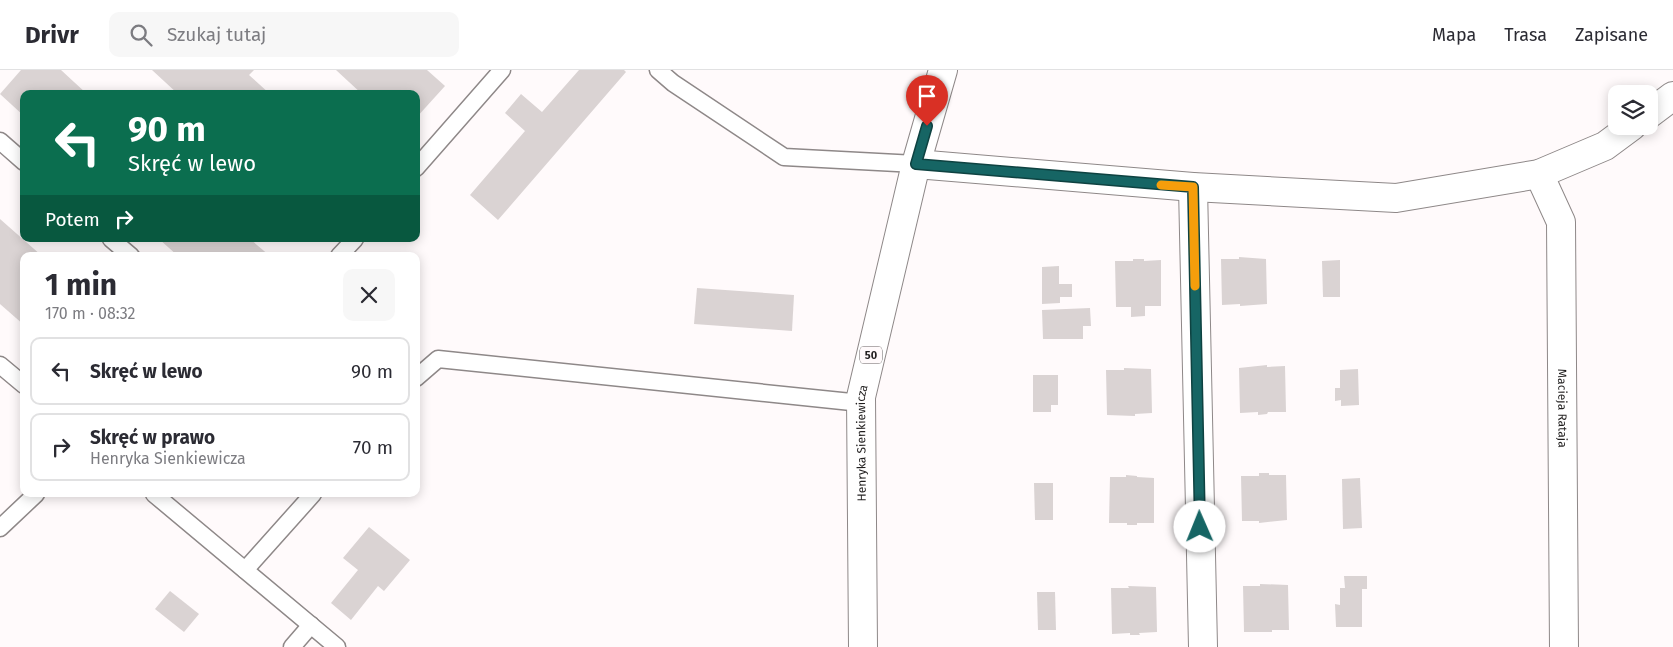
<!DOCTYPE html>
<html lang="pl">
<head>
<meta charset="utf-8">
<style>
  :root { --surface:#fff; --page:#f7f7f7; --text:#2b2b33; --muted:#7c7c81; --line:#e1e1e2 }
  body { margin:0; font-family:"Fira Sans",sans-serif; background:var(--page); color:var(--text); height:100vh; display:flex; flex-direction:column; font-size:19px; white-space:nowrap }
  * { box-sizing:border-box; margin:0 }
  p { font-size:16px; color:var(--muted) }
  .icon { flex:none; width:28px; height:28px; fill:none; stroke:currentColor; stroke-width:2; stroke-linecap:round; stroke-linejoin:round }
  .map { position:relative; flex:1; overflow:hidden }
  .sheet { position:absolute; left:20px; top:182px; width:400px; height:245px; display:flex; flex-direction:column; background:var(--surface); border-radius:10px; box-shadow:0 2px 12px #0003 }
  .sheet>* { flex:none }
  .hud { position:absolute; left:20px; top:20px; width:400px; height:152px; border-radius:10px; box-shadow:0 2px 12px #0003; background:#0b6e4f; color:#fff; overflow:hidden }
  .buttons { position:absolute; left:1608px; top:15px; display:grid; gap:10px }
  .buttons a { display:grid; place-items:center; width:50px; height:50px; border-radius:10px; background:var(--surface); box-shadow:0 2px 12px #0003; font-size:25px }
  .pin { position:absolute; display:grid; place-items:center; width:42px; height:42px; color:#fff; margin:-51px -21px; border-radius:50% 50% 50% 0; rotate:-45deg; box-shadow:0 0 5px #0007 }
  .pin .icon { rotate:45deg }
  .me { position:absolute; width:55px; margin:-28px; rotate:359deg; stroke-linejoin:round; filter:drop-shadow(0 0 4px #0008) }
  .turn { display:flex; align-items:center; gap:18px; height:105px; padding:0 25px; font-size:22px }
  .turn .icon { width:65px; height:65px; stroke-width:2.5 }
  .turn b { display:block; font-size:35px; line-height:42px }
  .then { display:flex; align-items:center; height:48px; padding:0 25px; background:#0003; gap:10px; font-size:19px }
  .round { display:grid; place-items:center; flex:none; width:52px; height:52px; border-radius:10px; background:var(--page) }
  .overview { display:flex; align-items:center; justify-content:space-between; height:85px; padding:0 25px }
  h1 { font-size:30px; font-weight:700; line-height:38px }
  ul { padding:0; list-style:none }
  li { display:flex; align-items:center; gap:15px; height:68px; margin:0 10px 8px; padding:0 15px; border:2px solid var(--line); border-radius:10px }
  li div { flex:1 }
  li b { display:block; font-size:19px }
  li em { font-style:normal }
  header { display:flex; align-items:center; gap:30px; box-sizing:border-box; height:70px; padding:0 25px; background:var(--surface); border-bottom:1px solid var(--line) }
  header strong { font-size:24px }
  nav { display:flex; gap:28px; margin-inline-start:auto; font-size:18px }
  .search { width:350px; height:45px; background:var(--page); display:flex; align-items:center; gap:12px; box-sizing:border-box; padding:0 18px; border-radius:10px; color:var(--muted); font-size:19px }
  .map>svg:first-child { display:block }
</style>
</head>
<body>
<header>
<strong>Drivr</strong>
<div class="search"><svg class="icon" aria-label="search" viewBox="0 0 24 24"><circle cx="10" cy="10" r="6"/><path d="M15 15l6 6"/></svg>Szukaj tutaj</div>
<nav><a>Mapa</a><a>Trasa</a><a>Zapisane</a></nav>
</header>
<div class="map">
<svg width="1673" height="577" viewBox="0 0 1673 577">
  <rect width="100%" height="100%" fill="#fffafb"/>
  <!-- building -->
  <g fill="#dad3d3">
    <polygon points="21,0 61,0 87,24 24,24 24,46 0,24"/>
    <polygon points="152,0 254,0 249,5 270,24 178,24"/>
    <polygon points="336,0 427,0 445,16 416,48 416,24 362,24"/>
    <polygon points="579,0 624,0 626,2 498,150 470,125 525,61 505,43 521,24 542,42"/>
    <polygon points="0,149 42,186 24,186 24,255 0,234"/>
    <polygon points="159,169 250,169 270,186 178,186"/>
    <polygon points="1239,187 1266,189 1267,234 1240,236 1240,234 1222,235 1221,189 1239,189"/>
    <polygon points="1133,189 1144,189 1144,191 1161,190 1161,236 1145,236 1145,246 1131,247 1131,237 1116,237 1115,191 1133,191"/>
    <polygon points="1340,190 1340,227 1323,227 1322,191"/>
    <polygon points="1059,196 1059,214 1072,214 1072,227 1060,227 1060,233 1042,234 1042,197"/>
    <polygon points="697,218 794,225 792,261 694,254"/>
    <polygon points="1090,238 1091,256 1083,256 1083,269 1043,269 1042,240"/>
    <polygon points="1267,295 1267,297 1285,296 1286,342 1268,342 1267,344 1258,345 1258,342 1240,343 1239,298"/>
    <polygon points="1124,298 1151,299 1152,343 1135,344 1135,346 1107,345 1106,300 1124,300"/>
    <polygon points="1358,299 1359,335 1341,336 1341,330 1335,331 1335,318 1340,318 1340,300"/>
    <polygon points="1033,305 1058,305 1058,335 1051,335 1051,342 1033,342"/>
    <polygon points="1259,403 1269,403 1269,405 1286,405 1287,450 1259,453 1259,451 1242,451 1241,406 1259,406"/>
    <polygon points="1126,405 1137,406 1137,407 1154,408 1154,453 1137,453 1137,455 1127,455 1127,453 1109,453 1110,407 1126,407"/>
    <polygon points="1360,408 1362,458 1343,459 1342,409"/>
    <polygon points="1034,413 1053,413 1053,450 1035,450"/>
    <polygon points="369,457 410,490 384,521 378,516 351,550 331,533 358,500 343,488"/>
    <polygon points="1344,506 1367,506 1367,519 1362,519 1362,557 1336,557 1335,534 1340,535 1340,518 1345,518"/>
    <polygon points="1260,514 1288,515 1289,560 1272,560 1272,562 1244,562 1243,516 1260,516"/>
    <polygon points="1128,516 1156,517 1157,562 1139,563 1140,565 1130,565 1130,563 1112,564 1111,518 1129,518"/>
    <polygon points="170,521 199,544 184,562 155,539"/>
    <polygon points="1037,522 1055,522 1056,560 1038,560"/>
  </g>
  <g fill="none" stroke-linecap="round" stroke-linejoin="round">
    <!-- service casing -->
    <g stroke="#8e8888" stroke-width="19">
      <g id="service">
        <polyline points="658,0 673,13 784,87 916,94"/>
        <polyline points="0,71 24,92"/>
        <polyline points="416,98 502,0"/>
        <polyline points="111,169 131,186"/>
        <polyline points="339,186 355,169"/>
        <polyline points="0,295 24,315"/>
        <polyline points="416,308 438,289 861,333"/>
        <polyline points="154,424 337,577"/>
        <polyline points="0,458 36,424"/>
        <polyline points="245,500 313,424"/>
        <polyline points="292,577 311,555"/>
      </g>
    </g>
    <!-- minor casing -->
    <g stroke="#8e8888" stroke-width="30">
      <g id="minor">
        <polyline points="1649,44 1673,26"/>
        <polyline points="916,94 1193,117 1396,128 1539,104 1605,76 1632,56"/>
        <path id="s1" d="M1539,104L1561,152L1564,577"/>
        <polyline points="1193,117 1203,577"/>
      </g>
    </g>
    <!-- primary casing -->
    <g stroke="#8e8888" stroke-width="30">
      <g id="primary">
        <path id="s2" d="M863,577L861,327L916,94L943,0"/>
      </g>
    </g>
    <!-- service -->
    <use href="#service" stroke="#fff" stroke-width="16"/>
    <!-- minor -->
    <use href="#minor" stroke="#fff" stroke-width="28"/>
    <!-- primary -->
    <use href="#primary" stroke="#fff" stroke-width="28"/>
  </g>
  <g fill="none" stroke-linecap="round" stroke-linejoin="round">
    <!-- route casing -->
    <g stroke="#0e4241" stroke-width="12">
      <polyline id="route" points="927,56 916,94 1193,117 1200,457"/>
    </g>
    <!-- route -->
    <use href="#route" stroke="#166564" stroke-width="9"/>
    <!-- slow -->
    <polyline stroke="#f59e0b" stroke-width="9" points="1161,115 1193,117 1195,216"/>
  </g>
  <g text-anchor="middle" stroke-width="4" stroke-linejoin="round" paint-order="stroke">
    <!-- shield labels -->
    <rect fill="#fffafb" stroke="#646161" stroke-width="1" x="860" y="276.5" width="22" height="17" rx="4"/>
    <g font-size="11" font-weight="bold" fill="#211f1f">
      <text x="871" y="289">50</text>
    </g>
    <!-- street labels -->
    <g font-size="12" fill="#211f1f" stroke="#fffafb">
      <text dy="4" stroke="none"><textPath href="#s1" startOffset="239">Macieja Rataja</textPath></text>
      <text dy="4" stroke="none"><textPath href="#s2" startOffset="204">Henryka Sienkiewicza</textPath></text>
    </g>
  </g>
</svg>
<div class="buttons">
<a><svg class="icon" aria-label="layers" viewBox="0 0 24 24"><path d="M12 4l9 5-9 5-9-5zM3 14l9 5 9-5"/></svg></a>
</div>
<div class="pin" style="left:927px;top:56px;background:#d93025"><svg class="icon" aria-label="arrive" viewBox="0 0 24 24"><path d="M6 21V4h12l-3 4 3 4H6"/></svg></div>
<svg class="me" style="left:1200px;top:457px" viewBox="-20 -20 40 40"><circle r="19" fill="#fff"/><path d="M0-13L10 11 0 6-10 11z" fill="#166564"/></svg>
<div class="hud">
<div class="turn"><svg class="icon" aria-label="left" viewBox="0 0 24 24"><path d="M17 20v-9H6M10 6l-5 5 5 5"/></svg><div><b>90 m</b>Skręć w lewo</div></div>
<div class="then">Potem<svg class="icon" aria-label="right" viewBox="0 0 24 24"><path d="M7 20v-9h11M14 6l5 5-5 5"/></svg></div>
</div>
<section class="sheet">
<div class="overview"><div><h1>1 min</h1><p>170 m · 08:32</p></div><a class="round"><svg class="icon" aria-label="close" viewBox="0 0 24 24"><path d="M6 6l12 12M18 6L6 18"/></svg></a></div>
<ul>
<li><svg class="icon" aria-label="left" viewBox="0 0 24 24"><path d="M17 20v-9H6M10 6l-5 5 5 5"/></svg><div><b>Skręć w lewo</b></div><em>90 m</em></li>
<li><svg class="icon" aria-label="right" viewBox="0 0 24 24"><path d="M7 20v-9h11M14 6l5 5-5 5"/></svg><div><b>Skręć w prawo</b><p>Henryka Sienkiewicza</p></div><em>70 m</em></li>
</ul>
</section>
</div>
</body>
</html>
